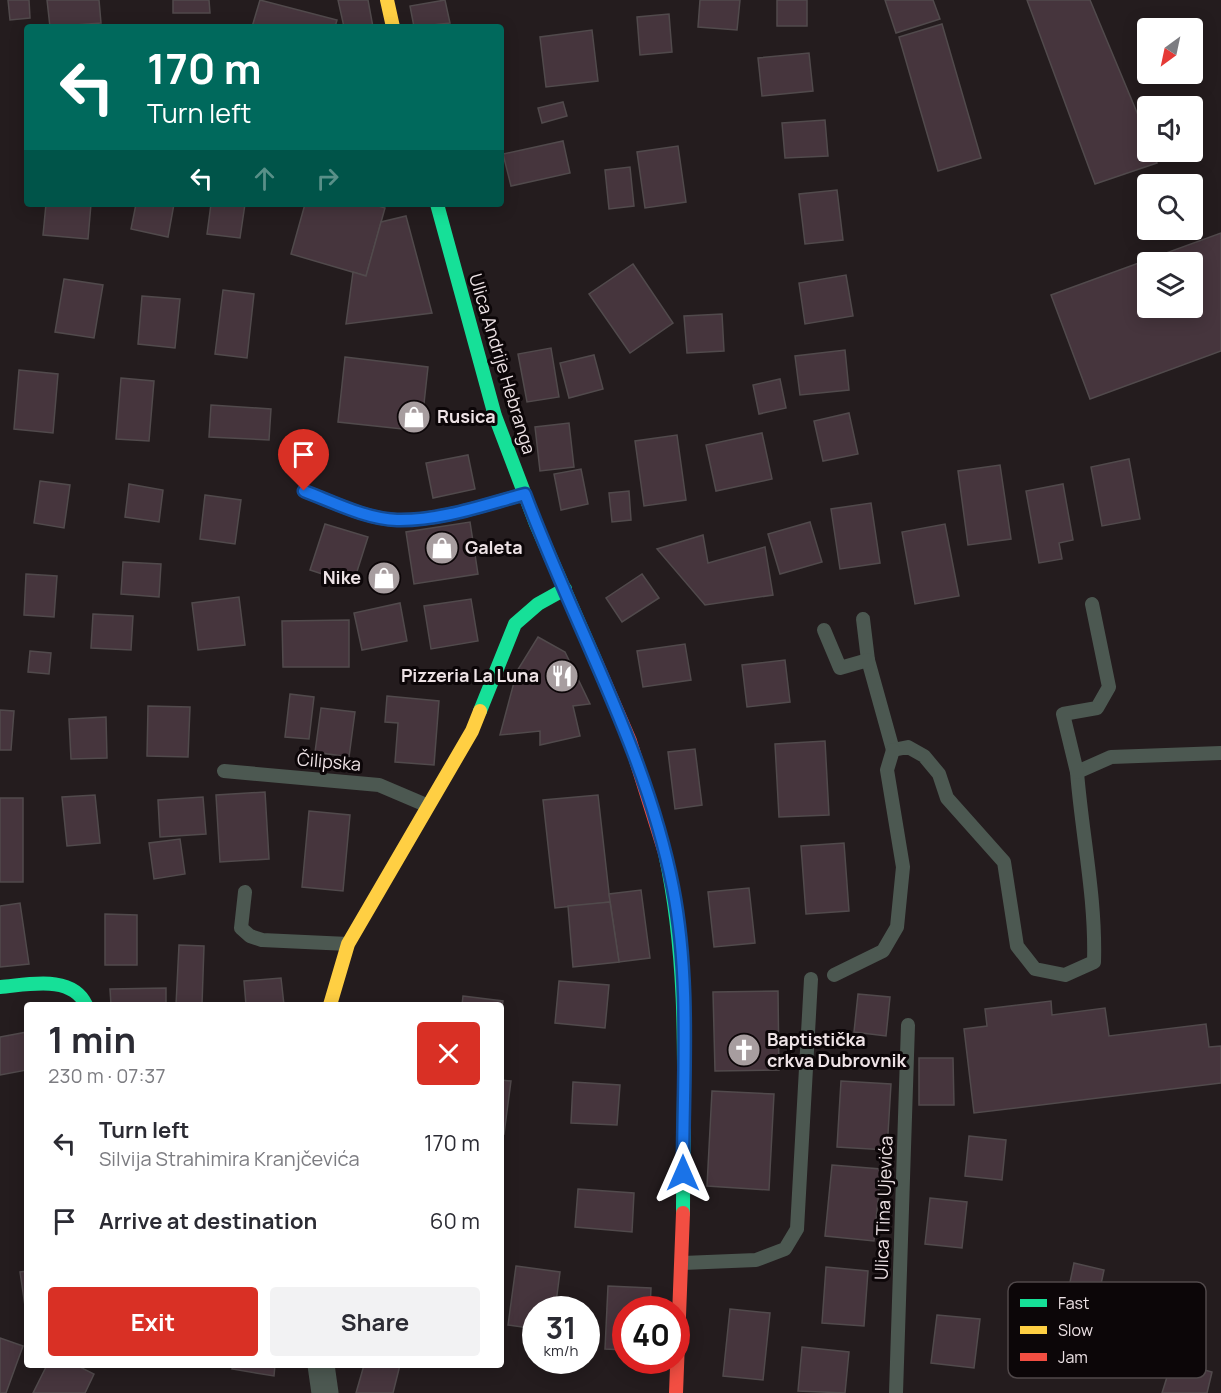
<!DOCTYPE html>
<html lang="en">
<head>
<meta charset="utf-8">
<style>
  :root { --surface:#fff; --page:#f2f2f3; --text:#2b2b33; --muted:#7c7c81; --accent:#d93025 }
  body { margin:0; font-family:Manrope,sans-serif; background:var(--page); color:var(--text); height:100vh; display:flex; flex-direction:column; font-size:22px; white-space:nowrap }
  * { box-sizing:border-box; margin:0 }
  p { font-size:20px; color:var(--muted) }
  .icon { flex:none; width:33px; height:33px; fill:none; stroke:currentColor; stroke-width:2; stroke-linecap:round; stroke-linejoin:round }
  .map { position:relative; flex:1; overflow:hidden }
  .panel { position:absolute; left:24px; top:1002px; width:480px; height:366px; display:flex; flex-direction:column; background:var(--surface); border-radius:6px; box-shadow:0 3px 15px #0003 }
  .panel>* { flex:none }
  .hud { position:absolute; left:24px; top:24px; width:480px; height:183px; border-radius:6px; box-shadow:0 3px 15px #0003; background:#00695c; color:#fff; overflow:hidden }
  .needle { width:39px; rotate:213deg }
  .tools { position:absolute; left:1137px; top:18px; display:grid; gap:12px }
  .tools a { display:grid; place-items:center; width:66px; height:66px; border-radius:6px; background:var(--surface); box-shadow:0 3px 15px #0003; font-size:30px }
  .speed { position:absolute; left:522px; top:1296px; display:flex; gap:12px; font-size:30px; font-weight:700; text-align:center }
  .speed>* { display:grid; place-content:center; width:78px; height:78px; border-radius:50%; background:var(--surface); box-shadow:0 3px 15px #0003; line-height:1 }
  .speed small { font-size:15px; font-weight:400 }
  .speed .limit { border:9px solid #d22; background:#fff; color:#111 }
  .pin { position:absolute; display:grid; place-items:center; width:51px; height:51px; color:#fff; margin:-62px -26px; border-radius:50% 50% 50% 0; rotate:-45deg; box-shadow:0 0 6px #0007 }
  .pin .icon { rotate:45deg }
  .me { position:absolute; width:66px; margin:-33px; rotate:0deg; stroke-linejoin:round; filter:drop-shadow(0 0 4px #0008) }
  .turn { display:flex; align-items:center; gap:21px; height:126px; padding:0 24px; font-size:27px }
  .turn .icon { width:78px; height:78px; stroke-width:2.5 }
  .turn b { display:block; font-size:42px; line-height:51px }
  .lanes { display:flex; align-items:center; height:57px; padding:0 24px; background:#0003; justify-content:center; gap:30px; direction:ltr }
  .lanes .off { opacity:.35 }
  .round { display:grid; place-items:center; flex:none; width:63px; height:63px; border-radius:6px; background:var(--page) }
  .head { display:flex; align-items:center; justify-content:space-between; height:102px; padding:0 24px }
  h1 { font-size:36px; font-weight:700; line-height:45px }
  .button { display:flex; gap:12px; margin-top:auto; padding:12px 24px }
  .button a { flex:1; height:69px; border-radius:6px; background:var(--accent); color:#fff; font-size:24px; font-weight:700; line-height:69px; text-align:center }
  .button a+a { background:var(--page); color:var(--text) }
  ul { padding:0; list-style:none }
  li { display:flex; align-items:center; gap:18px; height:78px; padding:0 24px }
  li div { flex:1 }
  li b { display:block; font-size:22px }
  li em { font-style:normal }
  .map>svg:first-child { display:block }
</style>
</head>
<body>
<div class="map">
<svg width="1221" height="1393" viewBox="0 0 1221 1393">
  <rect width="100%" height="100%" fill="#241c1e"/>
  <!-- building -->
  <g fill="#46353d" stroke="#514a4c" stroke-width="1.5" fill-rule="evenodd">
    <polygon points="8,0 29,0 30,18 10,20"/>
    <polygon points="47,0 99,0 101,23 50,27"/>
    <polygon points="173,0 209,0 210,13 173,13"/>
    <polygon points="260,0 337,20 335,27 252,27"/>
    <polygon points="338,0 368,0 373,27 344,27"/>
    <polygon points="445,0 450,23 414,27 410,6"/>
    <polygon points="700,0 740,0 737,30 698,27"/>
    <rect x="777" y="0" width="30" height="26"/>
    <polygon points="885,0 933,0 940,19 896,33"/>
    <polygon points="1027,0 1090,0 1148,139 1148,152 1153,152 1157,163 1095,184"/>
    <polygon points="669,14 672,52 640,55 637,17"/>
    <polygon points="942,24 981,158 938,171 899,37"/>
    <polygon points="592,30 598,81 546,87 540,37"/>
    <polygon points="809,53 813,91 762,96 758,58"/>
    <polygon points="563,102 567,116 542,123 538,108"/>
    <polygon points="825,120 828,156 785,158 782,123"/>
    <polygon points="563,141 570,173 511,186 503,154"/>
    <polygon points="678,146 686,202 645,208 637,152"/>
    <polygon points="630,167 634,206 609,209 605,170"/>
    <polygon points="837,190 843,240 805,244 799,194"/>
    <polygon points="46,204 91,204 88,239 43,235"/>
    <polygon points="136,204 174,204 168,237 131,229"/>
    <polygon points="211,204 245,204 240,238 207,234"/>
    <polygon points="305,204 372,204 385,208 366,276 291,254"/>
    <polygon points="406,216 432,313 346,324 353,272 366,276 381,222"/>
    <path d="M1221,233V351L1090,399L1051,295ZM1148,262H1192V308H1148Z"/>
    <polygon points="633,264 673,323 630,353 589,294"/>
    <polygon points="846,275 853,316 805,324 799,283"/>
    <polygon points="64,279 103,285 94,338 55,332"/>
    <polygon points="223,290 254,294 247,358 215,354"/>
    <polygon points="142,296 180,299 175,348 138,344"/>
    <polygon points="722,314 724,351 687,353 684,316"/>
    <polygon points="551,348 559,397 527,402 518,354"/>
    <polygon points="845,350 849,390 800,395 795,356"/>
    <polygon points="594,355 603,389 569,398 560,363"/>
    <polygon points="345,357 428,367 421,431 338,422"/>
    <polygon points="19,370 58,374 53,433 14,429"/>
    <polygon points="121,378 154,381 149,441 116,439"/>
    <polygon points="780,379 786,408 759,414 753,385"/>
    <polygon points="211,405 271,409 269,440 209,437"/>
    <polygon points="849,413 858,454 823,461 814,421"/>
    <polygon points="569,423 574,467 540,471 535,427"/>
    <polygon points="762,433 772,479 716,491 706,445"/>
    <polygon points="677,435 686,500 644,506 635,441"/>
    <polygon points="468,455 475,489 433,498 426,463"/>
    <polygon points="1129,459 1140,519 1102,526 1091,467"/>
    <polygon points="1000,465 1011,539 968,545 958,471"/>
    <polygon points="581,469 588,504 561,510 554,474"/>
    <polygon points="40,481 70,485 64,528 34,523"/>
    <polygon points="129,484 163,490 159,522 125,517"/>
    <polygon points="1063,484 1073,540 1059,543 1062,559 1039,563 1026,491"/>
    <polygon points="629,491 631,520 612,522 609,493"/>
    <polygon points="205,495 241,500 235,544 200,539"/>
    <polygon points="871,503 880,563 840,569 831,509"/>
    <polygon points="470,522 478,574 414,584 406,532"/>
    <polygon points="810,522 822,562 780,574 768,534"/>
    <polygon points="325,524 368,537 353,584 310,570"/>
    <polygon points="945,524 959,596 915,604 902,532"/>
    <polygon points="703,535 708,563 765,547 773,595 705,605 657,549"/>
    <polygon points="123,562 161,564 159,597 121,594"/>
    <polygon points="26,574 57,576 54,617 24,615"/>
    <polygon points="642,574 659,598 622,622 606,598"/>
    <polygon points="239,597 245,645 198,650 192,603"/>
    <polygon points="471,599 478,641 431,649 424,606"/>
    <polygon points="400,603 407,641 362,650 354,613"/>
    <polygon points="93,614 133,616 131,650 91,648"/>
    <polygon points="349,620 349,667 283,667 282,621"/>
    <polygon points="538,637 565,652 590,704 573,706 580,736 540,745 540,731 500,735 517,671"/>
    <polygon points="685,644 691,680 643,687 637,651"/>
    <polygon points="30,651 51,653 49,674 28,672"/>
    <polygon points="785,660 790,702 747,707 742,665"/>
    <polygon points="290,694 314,697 309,739 285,737"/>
    <polygon points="387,696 439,701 434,765 395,762 398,723 385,722"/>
    <polygon points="148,706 190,707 188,757 147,756"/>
    <polygon points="321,708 355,712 349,757 315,752"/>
    <polygon points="0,710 14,711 11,750 0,750"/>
    <polygon points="106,717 107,758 71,759 69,719"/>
    <polygon points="825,741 829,815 779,817 775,744"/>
    <polygon points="695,749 702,805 675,809 668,752"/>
    <polygon points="265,792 269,859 220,862 216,795"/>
    <polygon points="95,795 100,843 67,846 62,797"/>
    <polygon points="598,795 610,902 555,908 543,800"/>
    <polygon points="203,797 206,834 160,837 158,800"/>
    <rect x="0" y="798" width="23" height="84"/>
    <polygon points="309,811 350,815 343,891 302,887"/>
    <polygon points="180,839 185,874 154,879 149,843"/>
    <polygon points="844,843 849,911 806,914 801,846"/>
    <polygon points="749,888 755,943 714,947 708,892"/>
    <polygon points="641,890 650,958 619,962 609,894"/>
    <polygon points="610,902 619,962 573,967 568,906"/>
    <polygon points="20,903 29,964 0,967 0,906"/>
    <polygon points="105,914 137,915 137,965 105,965"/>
    <polygon points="179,945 204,946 202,1005 176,1005"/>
    <polygon points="281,978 284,1005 246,1005 244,981"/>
    <polygon points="559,981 609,985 605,1028 555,1023"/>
    <polygon points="166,988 166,1005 111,1005 110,989"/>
    <polygon points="778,991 779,1070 715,1071 713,992"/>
    <polygon points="858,994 890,997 886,1036 854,1032"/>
    <polygon points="463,996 503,1001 501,1014 501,1005 462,1005"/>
    <polygon points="1051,1001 1052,1015 1105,1008 1109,1036 1206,1024 1209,1047 1221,1046 1221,1083 974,1113 964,1029 987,1026 985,1009"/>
    <polygon points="27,1032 27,1070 0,1075 0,1037"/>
    <polygon points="919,1058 953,1058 954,1105 919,1105"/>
    <polygon points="501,1080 511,1081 504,1134 501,1133"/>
    <polygon points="841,1081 891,1084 887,1150 837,1147"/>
    <polygon points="573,1082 620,1085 617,1125 571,1123"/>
    <polygon points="712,1091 774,1094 769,1190 707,1186"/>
    <polygon points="969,1136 1006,1140 1002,1180 965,1176"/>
    <polygon points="832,1165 881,1169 874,1241 825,1236"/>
    <polygon points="578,1189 634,1193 632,1232 575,1227"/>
    <polygon points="930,1198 967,1202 962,1248 925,1244"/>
    <polygon points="1074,1263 1104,1270 1091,1331 1061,1325"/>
    <polygon points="516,1266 560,1272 555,1310 536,1310 536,1329 508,1325"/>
    <polygon points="826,1267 868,1271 864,1326 822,1323"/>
    <polygon points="27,1271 27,1306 25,1306 20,1272"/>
    <polygon points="608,1286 651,1288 650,1310 626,1310 626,1350 605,1349"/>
    <polygon points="730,1309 770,1313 763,1380 723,1376"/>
    <polygon points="937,1315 980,1319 974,1368 931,1363"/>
    <polygon points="0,1338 23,1346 6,1393 0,1393"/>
    <polygon points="802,1347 849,1352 845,1393 798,1391"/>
    <polygon points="1172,1361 1212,1372 1207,1393 1162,1393"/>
    <polygon points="47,1365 76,1365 94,1374 85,1393 33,1393"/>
    <polygon points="233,1365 275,1365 274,1376 232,1369"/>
    <polygon points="364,1365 400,1365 393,1393 356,1393"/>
  </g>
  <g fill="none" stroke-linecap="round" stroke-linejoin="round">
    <!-- lane -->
    <g stroke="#4c5851" stroke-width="14">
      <path d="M304,491C333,502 366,519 397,520C440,521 484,505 525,494"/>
      <polyline points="863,619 868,660 893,750"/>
      <polyline points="824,630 840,668 868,660"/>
      <path d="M893,750L908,747L924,756L939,774L947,798L1004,862L1017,946L1035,969L1065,975L1094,962C1096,898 1082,835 1077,772L1111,757L1221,753"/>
      <polyline points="224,771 379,785 426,805"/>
      <polyline points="1077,772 1063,714 1097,708 1109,687 1092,604"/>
      <polyline points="245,892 241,928 250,936 262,940 348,944"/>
      <polyline points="834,975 883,951 897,927 903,867 887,770 893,750"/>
      <polyline points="683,1263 756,1260 785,1249 797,1229 811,979"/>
      <polyline points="896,1393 908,1025"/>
    </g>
    <!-- street -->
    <polyline stroke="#4c5851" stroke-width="27" points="321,1365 325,1393"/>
    <!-- fast -->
    <g stroke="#16e098" stroke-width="14">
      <polyline points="437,204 495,416 536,524 596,662"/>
      <polyline points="480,711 515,624 538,604 565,589"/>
      <path d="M665,853C691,971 683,1093 683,1213"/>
      <path d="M0,987C27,985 72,974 86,1005"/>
    </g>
    <!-- slow -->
    <g stroke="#ffcf43" stroke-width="14">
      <polyline points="387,0 393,27"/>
      <polyline points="330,1005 348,944 472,731 480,711"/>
    </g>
    <!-- jam -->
    <g stroke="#f24e42" stroke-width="14">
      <polyline points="596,662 630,741 665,853"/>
      <polyline points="676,1393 683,1213"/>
    </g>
  </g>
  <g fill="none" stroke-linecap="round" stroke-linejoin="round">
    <!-- route casing -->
    <g stroke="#114b97" stroke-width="15">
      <path id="route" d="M304,491C333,502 366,519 397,520C440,521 484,505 525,494C574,626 646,749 673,888C691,981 683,1079 683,1173"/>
    </g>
    <!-- route -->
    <use href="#route" stroke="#1a73e8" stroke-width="10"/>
  </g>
  <!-- icons -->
  <defs>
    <g id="shop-disc" transform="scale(1.725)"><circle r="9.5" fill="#a79d9f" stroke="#0c0608"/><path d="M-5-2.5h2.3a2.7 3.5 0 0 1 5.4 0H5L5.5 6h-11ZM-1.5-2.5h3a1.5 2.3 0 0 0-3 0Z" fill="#fff"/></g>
    <g id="restaurant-disc" transform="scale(1.725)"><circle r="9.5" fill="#a79d9f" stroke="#0c0608"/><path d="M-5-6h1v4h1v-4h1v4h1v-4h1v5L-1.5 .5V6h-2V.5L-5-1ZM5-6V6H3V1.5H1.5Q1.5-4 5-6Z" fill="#fff"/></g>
    <g id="church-disc" transform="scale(1.725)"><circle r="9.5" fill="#a79d9f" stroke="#0c0608"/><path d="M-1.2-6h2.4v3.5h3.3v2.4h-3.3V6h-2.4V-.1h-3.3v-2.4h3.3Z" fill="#fff"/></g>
  </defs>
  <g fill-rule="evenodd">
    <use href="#shop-disc" x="414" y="417"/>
    <use href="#shop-disc" x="442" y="548"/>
    <use href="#shop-disc" x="384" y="578"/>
    <use href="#restaurant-disc" x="562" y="676"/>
    <use href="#church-disc" x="744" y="1050"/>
  </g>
  <g text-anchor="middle" stroke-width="6" stroke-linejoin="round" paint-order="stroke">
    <!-- street labels -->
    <g font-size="18" fill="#ede2e5" stroke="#0c0608">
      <text transform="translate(502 364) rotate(73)" y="6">Ulica Andrije Hebranga</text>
      <text transform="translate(329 762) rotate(5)" y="6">Čilipska</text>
      <text transform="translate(884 1208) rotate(-88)" y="6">Ulica Tina Ujevića</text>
    </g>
    <!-- poi labels -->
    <g font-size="18" font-weight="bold" fill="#ede2e5" stroke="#0c0608" text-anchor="start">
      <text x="437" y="423">Rusica</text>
      <text x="465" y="554">Galeta</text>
      <text x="361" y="584" text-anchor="end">Nike</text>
      <text x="539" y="682" text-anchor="end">Pizzeria La Luna</text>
      <text x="767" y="1046">Baptistička<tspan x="767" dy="21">crkva Dubrovnik</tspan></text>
    </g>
  </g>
  <!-- legend -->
  <rect x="1008" y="1282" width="198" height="96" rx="9" fill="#0c0608" stroke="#50484a" stroke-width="1.5"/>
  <rect x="1020" y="1299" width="27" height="8" fill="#16e098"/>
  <rect x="1020" y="1326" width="27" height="8" fill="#ffcf43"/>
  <rect x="1020" y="1353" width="27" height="8" fill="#f24e42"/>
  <g font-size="16" fill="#ede2e5">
    <text x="1058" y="1309">Fast</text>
    <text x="1058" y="1336">Slow</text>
    <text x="1058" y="1363">Jam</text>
  </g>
</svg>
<div class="tools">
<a><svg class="needle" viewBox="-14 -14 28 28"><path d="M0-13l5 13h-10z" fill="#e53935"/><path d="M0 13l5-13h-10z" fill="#7c7c81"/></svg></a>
<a><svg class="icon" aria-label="sound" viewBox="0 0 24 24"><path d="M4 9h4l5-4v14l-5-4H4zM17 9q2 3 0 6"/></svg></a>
<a><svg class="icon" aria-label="search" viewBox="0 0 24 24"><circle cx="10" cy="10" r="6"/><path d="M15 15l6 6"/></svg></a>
<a><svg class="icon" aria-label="layers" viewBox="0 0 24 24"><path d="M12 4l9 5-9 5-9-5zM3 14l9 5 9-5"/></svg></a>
</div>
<div class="speed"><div>31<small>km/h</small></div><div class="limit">40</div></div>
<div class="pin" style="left:304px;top:491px;background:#d93025"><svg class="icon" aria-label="arrive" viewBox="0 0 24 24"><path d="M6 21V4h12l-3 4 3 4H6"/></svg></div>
<svg class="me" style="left:683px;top:1173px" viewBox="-20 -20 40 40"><path d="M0-17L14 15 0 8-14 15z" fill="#1a73e8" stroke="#fff" stroke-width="4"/></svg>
<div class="hud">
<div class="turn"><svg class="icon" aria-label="left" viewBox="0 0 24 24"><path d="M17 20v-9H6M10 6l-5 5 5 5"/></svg><div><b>170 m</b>Turn left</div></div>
<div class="lanes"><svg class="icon" aria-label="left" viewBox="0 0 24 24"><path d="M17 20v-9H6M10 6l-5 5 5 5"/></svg><svg class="icon off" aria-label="ahead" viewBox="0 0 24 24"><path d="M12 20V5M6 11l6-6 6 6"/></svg><svg class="icon off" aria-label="right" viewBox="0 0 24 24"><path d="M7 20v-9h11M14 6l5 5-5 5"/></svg></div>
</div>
<section class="panel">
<div class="head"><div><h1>1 min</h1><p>230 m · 07:37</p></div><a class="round" style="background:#d93025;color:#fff"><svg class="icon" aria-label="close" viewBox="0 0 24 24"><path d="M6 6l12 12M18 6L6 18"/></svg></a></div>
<ul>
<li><svg class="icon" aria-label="left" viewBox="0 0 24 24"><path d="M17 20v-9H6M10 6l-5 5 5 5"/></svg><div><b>Turn left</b><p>Silvija Strahimira Kranjčevića</p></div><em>170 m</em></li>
<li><svg class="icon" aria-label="arrive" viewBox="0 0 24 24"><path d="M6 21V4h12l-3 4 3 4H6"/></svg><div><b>Arrive at destination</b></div><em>60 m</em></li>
</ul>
<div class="button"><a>Exit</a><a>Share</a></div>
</section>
</div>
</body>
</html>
